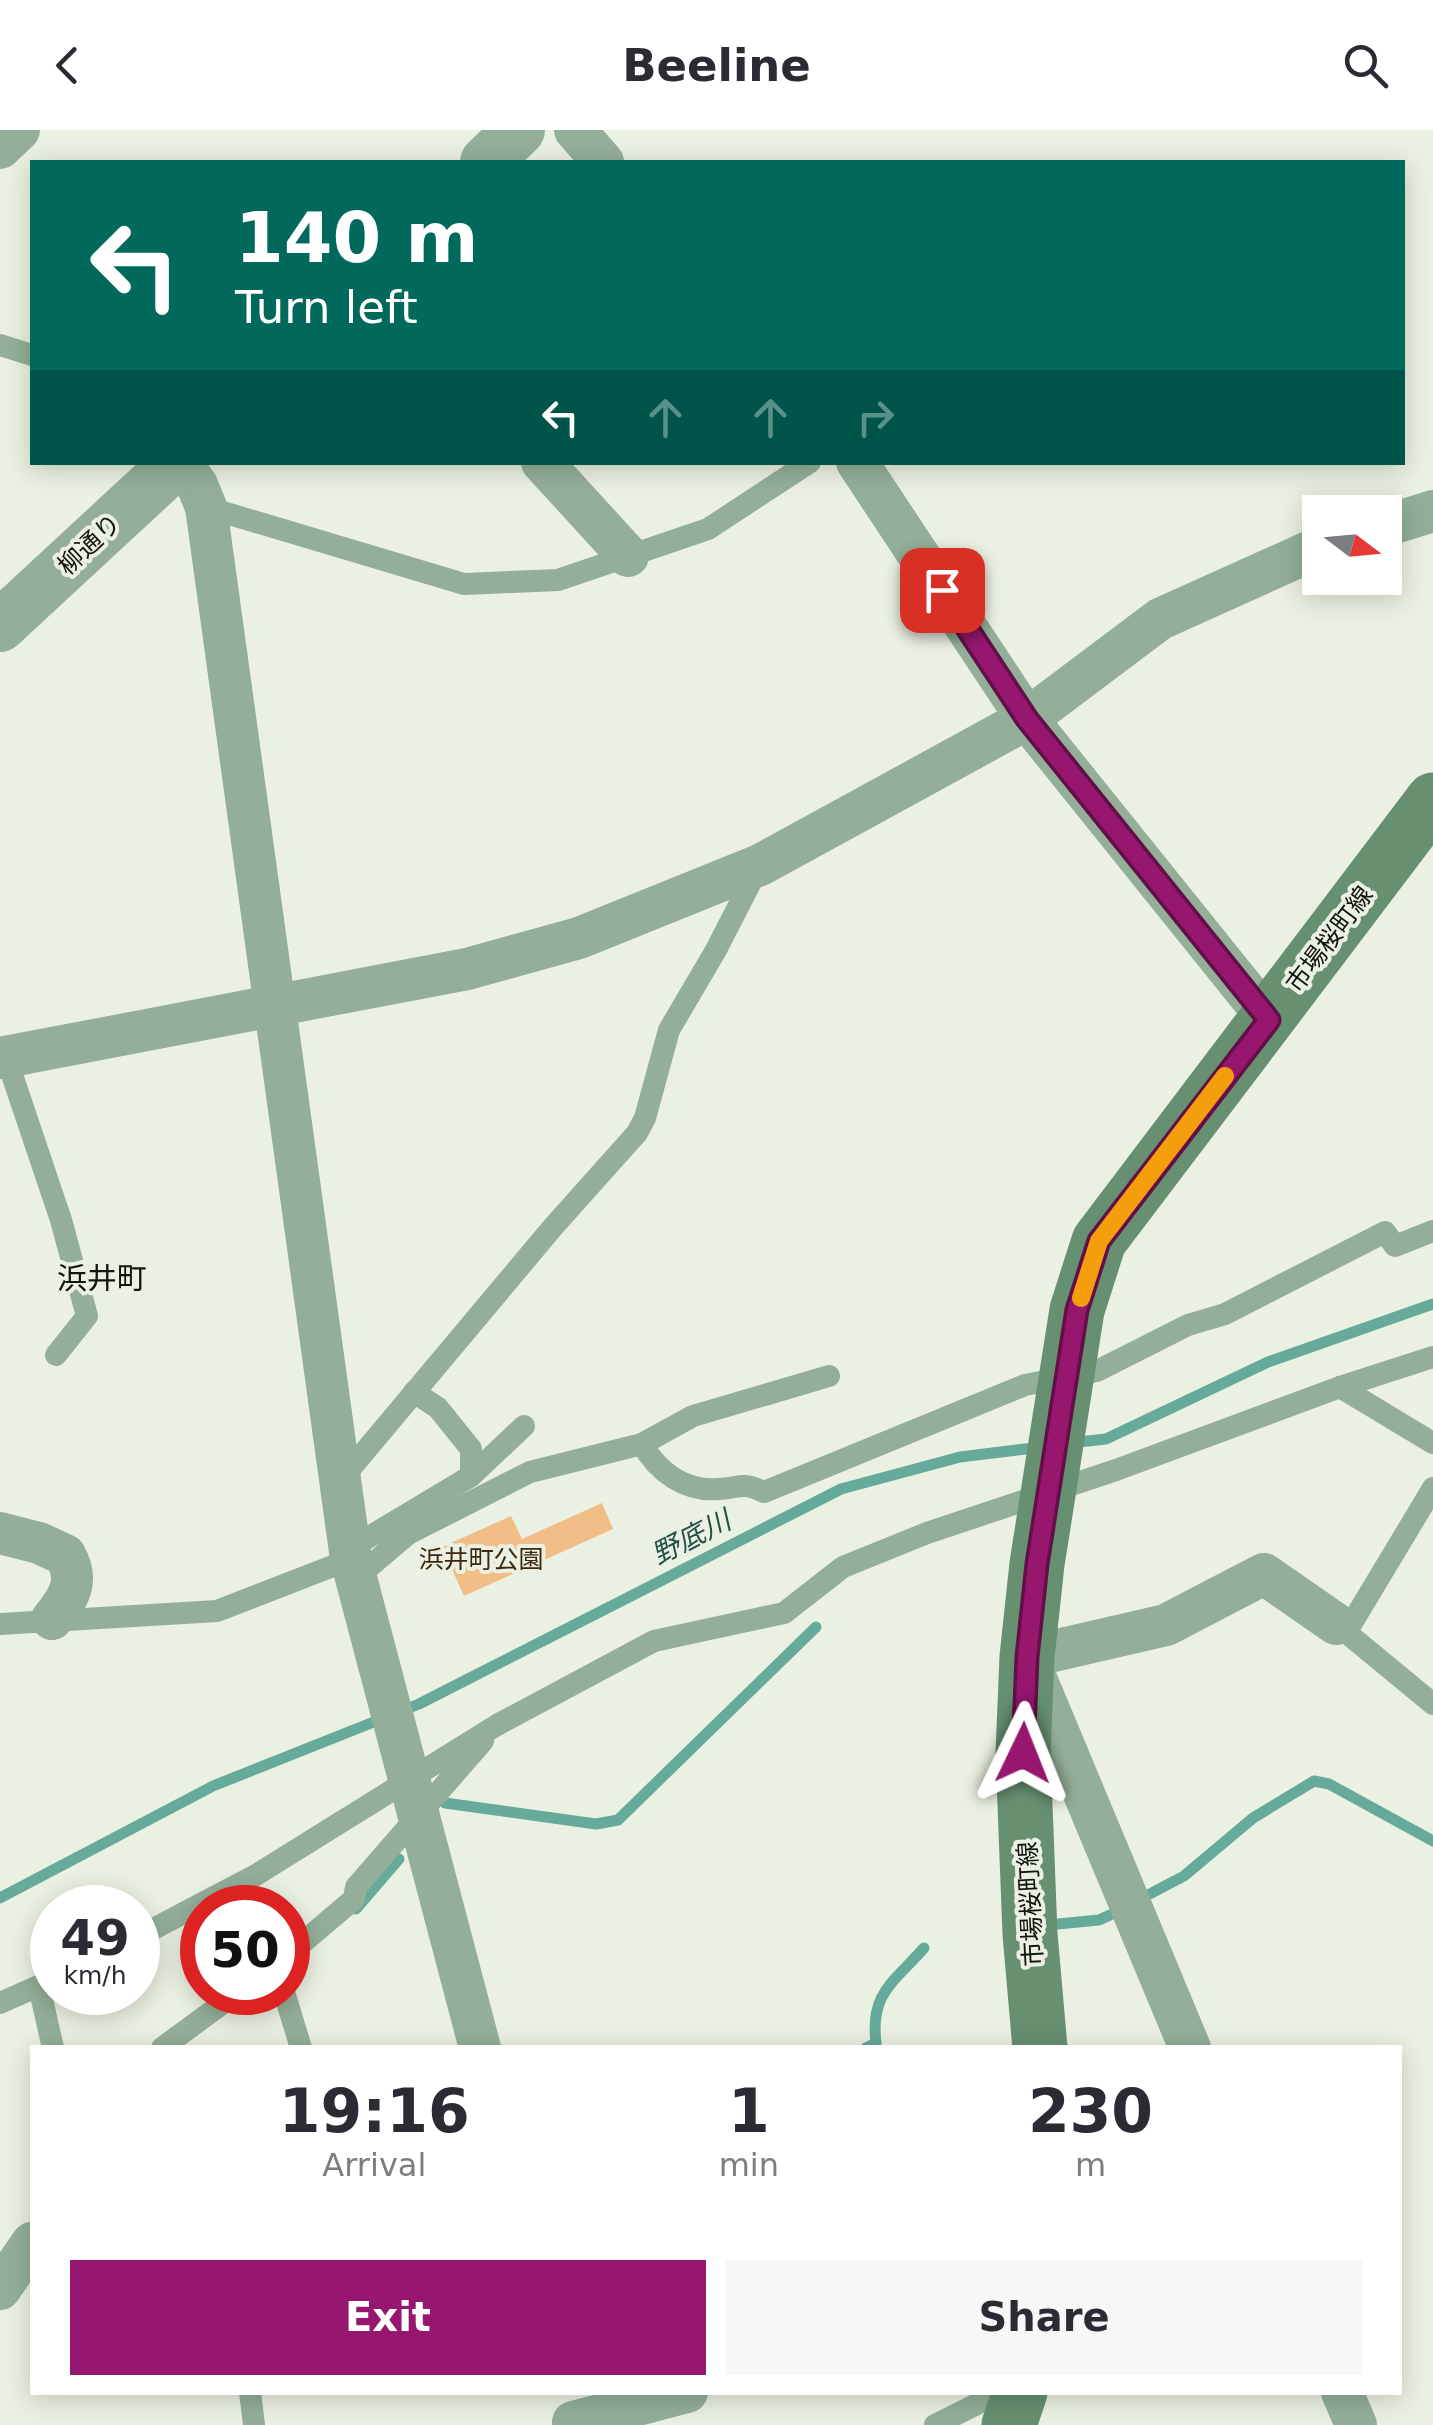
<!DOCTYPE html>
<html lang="en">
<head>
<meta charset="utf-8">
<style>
  :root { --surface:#fff; --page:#f7f7f7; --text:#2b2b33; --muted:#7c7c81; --accent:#97176f }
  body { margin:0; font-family:"DejaVu Sans","Noto Sans JP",sans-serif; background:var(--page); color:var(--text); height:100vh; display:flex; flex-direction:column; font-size:38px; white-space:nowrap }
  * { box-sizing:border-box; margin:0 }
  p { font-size:32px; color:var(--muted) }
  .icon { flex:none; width:55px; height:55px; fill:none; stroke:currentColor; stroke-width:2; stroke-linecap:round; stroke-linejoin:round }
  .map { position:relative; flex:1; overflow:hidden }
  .drawer { position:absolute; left:30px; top:1915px; width:1372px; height:350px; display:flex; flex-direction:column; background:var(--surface); border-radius:0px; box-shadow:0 5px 25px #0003 }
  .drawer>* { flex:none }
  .banner { position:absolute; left:30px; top:30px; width:1375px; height:305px; border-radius:0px; box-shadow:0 5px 25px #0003; background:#00695c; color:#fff; overflow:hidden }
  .needle { width:65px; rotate:106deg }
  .buttons { position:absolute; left:1302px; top:365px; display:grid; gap:20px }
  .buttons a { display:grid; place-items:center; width:100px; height:100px; border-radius:0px; background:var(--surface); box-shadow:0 5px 25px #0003; font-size:50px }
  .speed { position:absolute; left:30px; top:1755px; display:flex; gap:20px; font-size:50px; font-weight:700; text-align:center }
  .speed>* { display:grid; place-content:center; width:130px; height:130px; border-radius:50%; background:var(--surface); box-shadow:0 5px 25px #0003; line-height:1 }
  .speed small { font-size:25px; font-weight:400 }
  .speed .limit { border:15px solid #d22; background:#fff; color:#111 }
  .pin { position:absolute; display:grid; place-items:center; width:85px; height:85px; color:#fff; margin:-42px; border-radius:20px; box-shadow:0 5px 15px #0006 }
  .me { position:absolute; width:110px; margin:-55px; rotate:2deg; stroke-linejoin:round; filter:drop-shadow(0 0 8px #0008) }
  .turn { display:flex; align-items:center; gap:35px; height:210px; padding:0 40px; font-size:45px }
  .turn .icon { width:130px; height:130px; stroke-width:2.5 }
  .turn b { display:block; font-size:70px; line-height:85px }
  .lanes { display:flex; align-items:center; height:95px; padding:0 40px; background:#0003; justify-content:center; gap:50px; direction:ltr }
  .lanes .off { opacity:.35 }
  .eta { display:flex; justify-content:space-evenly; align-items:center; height:170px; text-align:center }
  .eta b { font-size:60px; font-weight:700; line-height:70px }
  .button { display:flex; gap:20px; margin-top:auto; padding:20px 40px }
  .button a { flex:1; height:115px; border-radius:0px; background:var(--accent); color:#fff; font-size:40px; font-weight:700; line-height:115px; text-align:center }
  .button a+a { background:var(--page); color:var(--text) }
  header { display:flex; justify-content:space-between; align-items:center; height:130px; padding:0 40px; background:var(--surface); font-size:45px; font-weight:700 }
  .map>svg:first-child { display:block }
</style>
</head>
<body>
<header><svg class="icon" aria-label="back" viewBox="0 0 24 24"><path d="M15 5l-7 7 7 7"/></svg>Beeline<svg class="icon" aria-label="search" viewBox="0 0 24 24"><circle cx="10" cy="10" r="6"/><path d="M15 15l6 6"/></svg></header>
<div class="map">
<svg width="1433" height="2295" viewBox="0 0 1433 2295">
  <rect width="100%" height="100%" fill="#ebf1e2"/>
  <!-- green -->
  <polygon fill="#f1be88" points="602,1373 613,1399 464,1466 442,1417 511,1386 522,1409"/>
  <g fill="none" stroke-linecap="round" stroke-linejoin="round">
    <!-- stream -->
    <g stroke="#65aa9a" stroke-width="11">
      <polyline points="1070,1313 1106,1309 1268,1232 1433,1174"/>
      <polyline points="445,1673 596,1694 618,1690 816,1497"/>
      <polyline points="1146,1766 1184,1746 1253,1688 1314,1651 1329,1654 1433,1711"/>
      <polyline points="0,1768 213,1656 419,1574 841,1359 960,1327 1041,1317"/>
      <polyline points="356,1779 399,1729"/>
      <polyline points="1058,1794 1099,1790 1110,1785"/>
      <path d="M866,1918L876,1913C870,1863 893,1853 924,1818"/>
    </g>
    <!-- service -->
    <g stroke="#93af99" stroke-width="22">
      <polyline points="0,215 32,225"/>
      <polyline points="206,377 464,454 558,450 708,399 810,332"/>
      <polyline points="6,927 61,1090 87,1186 56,1225"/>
      <polyline points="1340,1257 1433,1313"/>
      <polyline points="414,1262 438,1278 471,1319 471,1346"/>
      <path d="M642,1314C658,1342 685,1362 719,1359C741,1358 741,1351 764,1362L1025,1255L1097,1241L1188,1195L1225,1184L1385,1102L1395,1116L1433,1101"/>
      <polyline points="340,1351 553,1097 637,1003 645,988 669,900 716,820 758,738"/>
      <polyline points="347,1396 364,1410 471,1346 524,1296"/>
      <polyline points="356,1448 408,1404 530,1342 642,1314 693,1286 829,1246"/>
      <polyline points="0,1494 217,1481 351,1429"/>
      <polyline points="1336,1494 1433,1574"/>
      <polyline points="1347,1501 1433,1358"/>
      <polyline points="138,1807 256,1745 497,1595 654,1511 784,1483 843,1437 927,1403 1116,1340 1340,1257 1433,1227"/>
      <polyline points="288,1825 354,1769 356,1757 483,1611"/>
      <polyline points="39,1856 53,1918"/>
      <polyline points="284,1862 301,1918"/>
      <polyline points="0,1873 52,1850"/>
      <polyline points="162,1918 238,1862"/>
      <polyline points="250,2262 254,2295"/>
      <polyline points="935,2295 1001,2262"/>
    </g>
    <!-- minor -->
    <g stroke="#93af99" stroke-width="42">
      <polyline points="575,0 603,32"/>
      <polyline points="0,18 19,0"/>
      <polyline points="180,332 197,355 206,377 351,1429 480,1918"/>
      <polyline points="542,332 628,426"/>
      <polyline points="857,332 1027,589 1269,890"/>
      <polyline points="1385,396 1433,381"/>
      <polyline points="0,928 467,839 579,808 760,735 1027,589 1160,489 1320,417"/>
      <path d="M0,1403L39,1413L65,1425C80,1451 69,1468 52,1489"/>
      <polyline points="1190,1918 1027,1527 1166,1495 1264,1444 1336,1494"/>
      <polyline points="0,2159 32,2113"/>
      <polyline points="1342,2262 1356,2295"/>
      <polyline points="573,2292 687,2262"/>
    </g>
    <!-- tertiary -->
    <g stroke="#93af99" stroke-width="52">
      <polyline points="486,32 519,0"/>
      <polyline points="0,496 177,332"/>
    </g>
    <!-- secondary -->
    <g stroke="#669070" stroke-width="55">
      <polyline points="1040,1918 1030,1804 1023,1623 1027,1527 1037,1434 1077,1180 1099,1111 1433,670"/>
      <polyline points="1009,2295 1020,2262"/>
    </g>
  </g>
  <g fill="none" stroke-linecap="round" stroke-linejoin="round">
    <!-- route casing -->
    <g stroke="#620f48" stroke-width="25">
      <polyline id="route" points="942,460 1027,589 1269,890 1099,1111 1077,1180 1037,1434 1027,1527 1023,1623"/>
    </g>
    <!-- route -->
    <use href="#route" stroke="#97176f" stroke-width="18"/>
    <!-- slow -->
    <polyline stroke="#f59e0b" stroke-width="18" points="1081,1168 1099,1111 1225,946"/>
  </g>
  <g text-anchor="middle" stroke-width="8" stroke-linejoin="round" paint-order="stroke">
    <!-- street labels -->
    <g font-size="25" fill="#12140f" stroke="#ebf1e2">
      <text transform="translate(89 414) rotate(-43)" y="9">柳通り</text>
      <text transform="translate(1329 809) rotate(-53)" y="9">市場桜町線</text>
      <text transform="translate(1030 1774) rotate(-93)" y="9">市場桜町線</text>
    </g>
    <!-- park labels -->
    <g font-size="25" fill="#3d270d" stroke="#ebf1e2">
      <text x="481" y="1438">浜井町公園</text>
    </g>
    <!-- water labels -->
    <g font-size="28" font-style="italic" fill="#245047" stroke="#ebf1e2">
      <text transform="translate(691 1407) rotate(-27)" y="10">野底川</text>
    </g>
    <!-- quarter labels -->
    <g font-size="30" fill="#12140f" stroke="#ebf1e2">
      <text x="102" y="1159">浜井町</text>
    </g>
  </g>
</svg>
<div class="buttons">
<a><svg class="needle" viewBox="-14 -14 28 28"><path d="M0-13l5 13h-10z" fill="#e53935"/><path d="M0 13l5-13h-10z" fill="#7c7c81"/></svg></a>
</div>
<div class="speed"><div>49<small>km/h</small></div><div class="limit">50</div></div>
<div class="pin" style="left:942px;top:460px;background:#d93025"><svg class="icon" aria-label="arrive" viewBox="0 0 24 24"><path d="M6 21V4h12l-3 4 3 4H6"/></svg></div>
<svg class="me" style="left:1023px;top:1623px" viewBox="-20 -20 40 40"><path d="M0-17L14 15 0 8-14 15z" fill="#97176f" stroke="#fff" stroke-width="4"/></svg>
<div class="banner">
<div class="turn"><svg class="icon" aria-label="left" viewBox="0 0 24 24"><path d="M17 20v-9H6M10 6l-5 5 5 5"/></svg><div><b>140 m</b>Turn left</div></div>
<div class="lanes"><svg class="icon" aria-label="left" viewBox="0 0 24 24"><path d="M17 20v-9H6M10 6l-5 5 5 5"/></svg><svg class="icon off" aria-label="ahead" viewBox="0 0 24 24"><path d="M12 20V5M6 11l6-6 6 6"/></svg><svg class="icon off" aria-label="ahead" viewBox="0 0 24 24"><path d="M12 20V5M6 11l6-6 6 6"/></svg><svg class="icon off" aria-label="right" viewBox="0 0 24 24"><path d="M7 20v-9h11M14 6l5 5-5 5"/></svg></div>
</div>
<section class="drawer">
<div class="eta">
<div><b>19:16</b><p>Arrival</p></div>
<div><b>1</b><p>min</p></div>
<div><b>230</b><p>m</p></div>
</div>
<div class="button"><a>Exit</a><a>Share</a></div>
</section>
</div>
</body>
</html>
